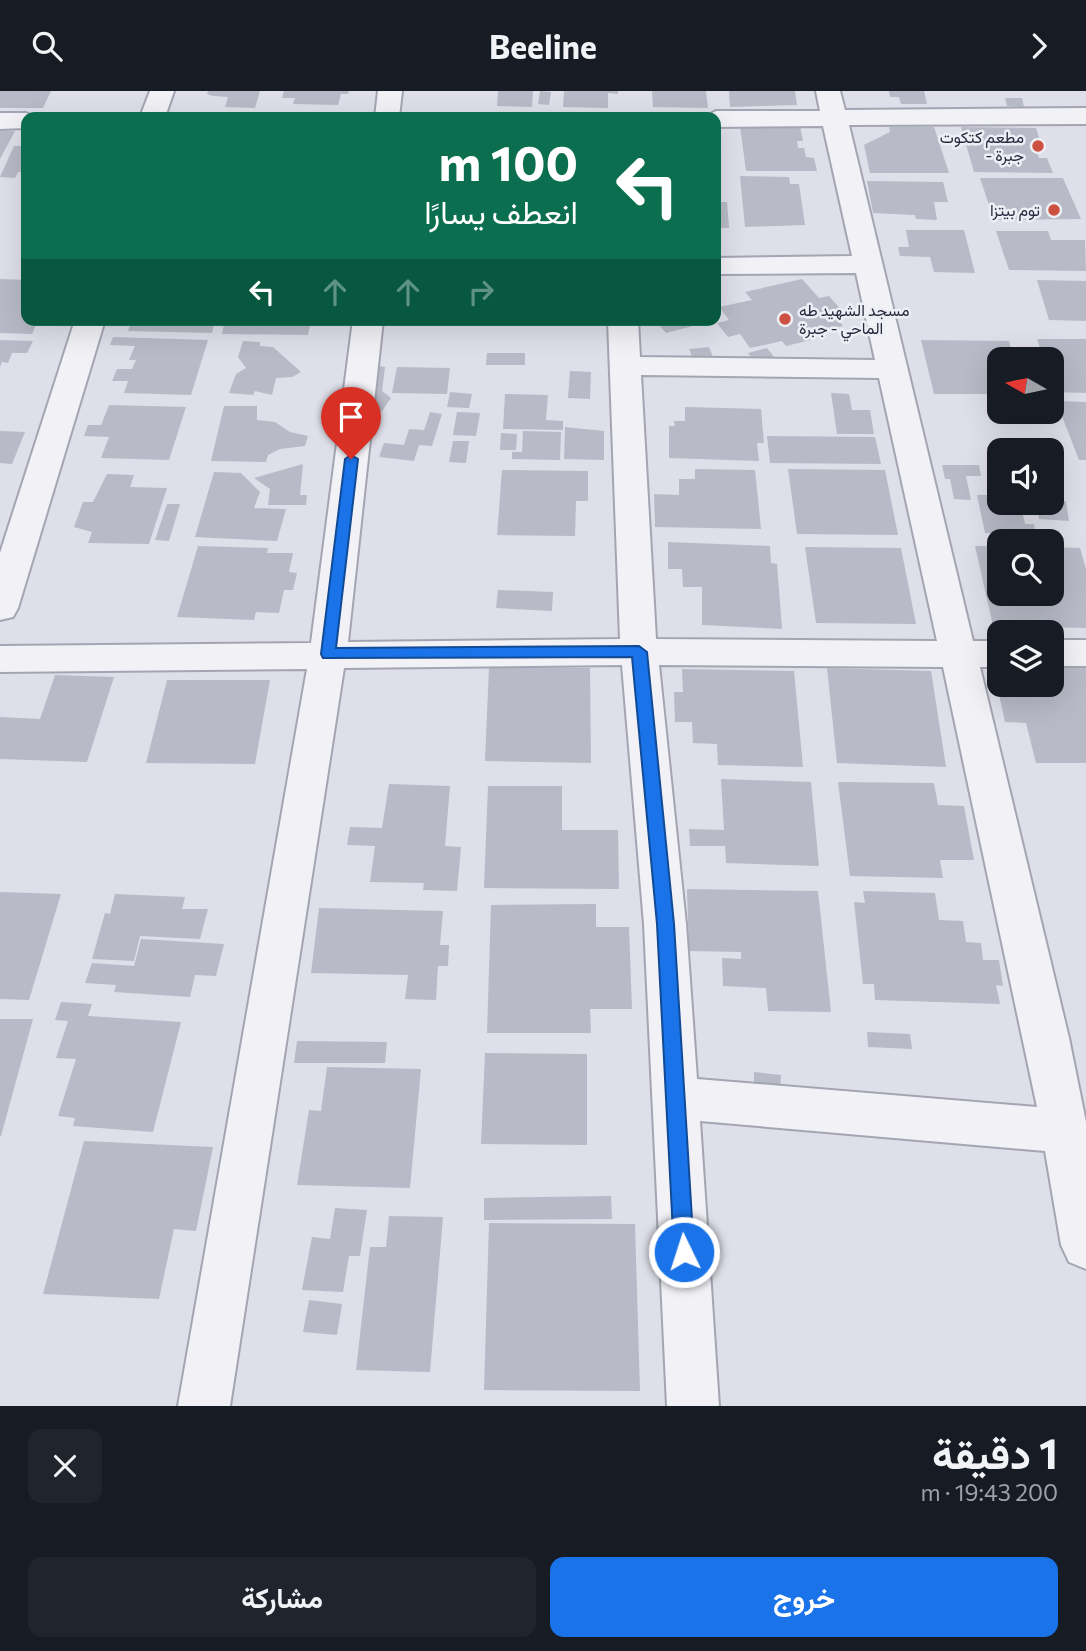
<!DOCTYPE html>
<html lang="ar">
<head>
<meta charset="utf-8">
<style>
  :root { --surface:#171b24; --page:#20242c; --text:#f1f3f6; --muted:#9ea1a6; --accent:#1a73e8 }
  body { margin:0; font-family:Commissioner,Vazirmatn,sans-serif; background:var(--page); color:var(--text); direction:rtl; height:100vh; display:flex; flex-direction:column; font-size:26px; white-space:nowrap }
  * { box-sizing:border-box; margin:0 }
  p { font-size:23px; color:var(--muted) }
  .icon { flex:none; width:38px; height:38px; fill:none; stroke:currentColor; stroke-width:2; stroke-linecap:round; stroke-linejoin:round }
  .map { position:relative; height:1315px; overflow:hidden; direction:ltr }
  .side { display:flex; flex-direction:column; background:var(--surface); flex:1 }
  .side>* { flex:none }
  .banner { position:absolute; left:21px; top:21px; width:700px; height:214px; border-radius:14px; box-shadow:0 7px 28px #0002; direction:rtl; background:#0b6e4f; color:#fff; overflow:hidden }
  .needle { width:46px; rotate:279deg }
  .controls { position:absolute; left:987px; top:256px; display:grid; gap:14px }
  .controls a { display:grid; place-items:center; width:77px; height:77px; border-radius:14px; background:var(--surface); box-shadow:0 7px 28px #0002; font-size:35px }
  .pin { position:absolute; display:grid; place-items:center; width:60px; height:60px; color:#fff; margin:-72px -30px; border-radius:50% 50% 50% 0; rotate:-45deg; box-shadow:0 0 7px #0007 }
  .pin .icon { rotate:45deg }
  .me { position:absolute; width:77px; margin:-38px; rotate:356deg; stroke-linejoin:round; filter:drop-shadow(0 0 5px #0008) }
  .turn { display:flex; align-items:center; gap:24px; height:147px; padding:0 28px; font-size:32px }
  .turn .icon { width:91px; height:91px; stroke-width:2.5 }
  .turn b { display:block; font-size:49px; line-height:60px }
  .lanes { display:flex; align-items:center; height:66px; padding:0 28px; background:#0003; justify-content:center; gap:35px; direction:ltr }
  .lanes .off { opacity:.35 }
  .round { display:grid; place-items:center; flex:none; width:74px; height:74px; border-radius:14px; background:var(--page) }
  .head { display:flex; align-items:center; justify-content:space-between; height:119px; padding:0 28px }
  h1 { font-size:42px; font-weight:700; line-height:52px }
  .button { display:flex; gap:14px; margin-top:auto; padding:14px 28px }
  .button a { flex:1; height:80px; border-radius:14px; background:var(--accent); color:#fff; font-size:28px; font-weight:700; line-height:80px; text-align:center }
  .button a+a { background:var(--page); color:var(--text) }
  header { display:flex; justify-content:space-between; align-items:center; height:91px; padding:0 28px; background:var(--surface); font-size:32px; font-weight:700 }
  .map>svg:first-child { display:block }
</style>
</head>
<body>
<header><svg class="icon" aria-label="forward" viewBox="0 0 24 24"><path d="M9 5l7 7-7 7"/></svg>Beeline<svg class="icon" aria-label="search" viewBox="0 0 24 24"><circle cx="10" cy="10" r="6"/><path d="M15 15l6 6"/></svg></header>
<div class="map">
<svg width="1086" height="1315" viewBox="0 0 1086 1315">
  <rect width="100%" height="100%" fill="#dedfe8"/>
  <!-- building -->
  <g fill="#b8bac7">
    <polygon points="0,0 51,0 43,17 0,17"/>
    <polygon points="208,0 260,0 255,17 225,16 228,6 213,5 207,3"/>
    <polygon points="284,0 349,0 348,3 341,3 338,14 293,13 295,7 282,7"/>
    <polygon points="498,0 533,0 532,16 497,15"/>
    <polygon points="540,0 551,1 549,14 538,13"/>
    <polygon points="564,0 618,0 618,3 608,2 608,17 563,16"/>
    <polygon points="652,0 706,0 708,17 653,16"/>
    <polygon points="729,0 795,0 797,14 730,16"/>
    <polygon points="889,0 924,0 927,13 901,13 899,6 890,6"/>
    <polygon points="1005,7 1022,7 1024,16 1007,15"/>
    <polygon points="740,35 800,35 803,50 797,50 798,57 804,57 806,66 814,67 817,80 746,80"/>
    <polygon points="889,36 934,36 949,82 870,82 864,54 890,41"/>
    <polygon points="961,36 1036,37 1040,50 1033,49 1039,67 1047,67 1053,82 974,81"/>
    <polygon points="0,40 15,40 0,68"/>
    <polygon points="14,55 26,55 23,71 26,71 26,81 18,81 15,87 0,86"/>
    <polygon points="740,85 789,86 790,93 799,93 805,134 745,136"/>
    <polygon points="980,87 1063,87 1081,128 994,129"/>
    <polygon points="867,90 943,91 948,111 934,111 937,129 916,128 915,124 873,122"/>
    <polygon points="716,111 727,111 729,137 716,137"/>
    <polygon points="906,139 964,139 975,182 934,181 930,166 900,165 898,156 909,156"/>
    <polygon points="996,140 1048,140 1051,149 1085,149 1086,180 1009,179"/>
    <polygon points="0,188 26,189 26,229 38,229 32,243 0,242"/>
    <polygon points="802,188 819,207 829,205 843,221 833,223 843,235 807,244 811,249 786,255 782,250 750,257 740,243 728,246 717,232 729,229 719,216 752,209 745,201"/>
    <polygon points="1037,189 1086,190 1086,230 1049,229"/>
    <polygon points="132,229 215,229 212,242 128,240"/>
    <polygon points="225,229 278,229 311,230 308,244 222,243"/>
    <polygon points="655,229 712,229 712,230 666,242"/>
    <polygon points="113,246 208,249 191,304 124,302 128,290 112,290 117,278 132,278 136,269 129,269 135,255 110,254"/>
    <polygon points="1037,248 1086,248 1086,302 1054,301 1052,268 1044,268"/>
    <polygon points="0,249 33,250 27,262 12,262 8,272 2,271 0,276"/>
    <polygon points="921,249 1009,250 1014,268 999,268 999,303 934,303"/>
    <polygon points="243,250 260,251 260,255 273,256 301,281 292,286 276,287 272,304 255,300 253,304 229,302 236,283 246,277 238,266"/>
    <polygon points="709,256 713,266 693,268 689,258"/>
    <polygon points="767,257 774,266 755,271 748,262"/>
    <polygon points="487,262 525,262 525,274 486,274"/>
    <polygon points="371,274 385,276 382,300 391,307 382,320 364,326"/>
    <polygon points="397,276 450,277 447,303 392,302"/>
    <polygon points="570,280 591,281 590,308 568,307"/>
    <polygon points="450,301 472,303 469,317 447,316"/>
    <polygon points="831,302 849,303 852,319 870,319 874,343 837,343"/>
    <polygon points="505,303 548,304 546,329 563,330 563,339 503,338"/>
    <polygon points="1056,310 1086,311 1086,369 1079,369"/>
    <polygon points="109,314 186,316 169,369 101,367 109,346 84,345 88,334 101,334"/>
    <polygon points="224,315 257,315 257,329 275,331 290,341 308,345 305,355 280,358 268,364 266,371 211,370"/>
    <polygon points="685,316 761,318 764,352 757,352 759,370 669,367 669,335 675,335 674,330 685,330"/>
    <polygon points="430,321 442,323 432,355 419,354 414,370 379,366 384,352 404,354 409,338 424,339"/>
    <polygon points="457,321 480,322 476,345 453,344"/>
    <polygon points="565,336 604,340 604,369 564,368"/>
    <polygon points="0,340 25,341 12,373 0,372"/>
    <polygon points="523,340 561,341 560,369 512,368 512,361 522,361"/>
    <polygon points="501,342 517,343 516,359 500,359"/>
    <polygon points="767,345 875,346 881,373 770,372"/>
    <polygon points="453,350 469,350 466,372 449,371"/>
    <polygon points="303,373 300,404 307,404 306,414 268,414 270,398 254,387"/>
    <polygon points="942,374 979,374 981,385 966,385 971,409 954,408 950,388 945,388"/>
    <polygon points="695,378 755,379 761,438 655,436 654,403 679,404 679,388 695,388"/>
    <polygon points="788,378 885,379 898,444 797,443"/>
    <polygon points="502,379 588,380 588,410 576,410 575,445 497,444"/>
    <polygon points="214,381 241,382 260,401 254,417 286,418 277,450 195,446"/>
    <polygon points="991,381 999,382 999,411 1020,411 1025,433 1034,433 1036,444 985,442 977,404 996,404"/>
    <polygon points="107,383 134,384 130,396 167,397 149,453 88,452 92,441 74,436 83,411 93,411"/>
    <polygon points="1052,409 1066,410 1069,430 1039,428 1036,411 1052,411"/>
    <polygon points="167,413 180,413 169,450 155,449"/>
    <polygon points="668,451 770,455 771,472 777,473 782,538 702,534 702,496 683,496 682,478 668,478"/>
    <polygon points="198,455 268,457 267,462 293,462 289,481 297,482 293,499 284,499 279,522 256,521 254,529 177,526"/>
    <polygon points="975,455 999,455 999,502 1052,502 1052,456 1080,457 1086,478 1086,537 993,535"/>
    <polygon points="805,456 901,457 916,533 816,532"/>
    <polygon points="498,499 553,501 552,520 496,517"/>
    <polygon points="489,576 590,577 591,672 485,670"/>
    <polygon points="993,576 999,576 999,593 1052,593 1052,576 1086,577 1086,672 1036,672 1026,632 1005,631"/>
    <polygon points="827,577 931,580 946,676 837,672"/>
    <polygon points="682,578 794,580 803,676 718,674 717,653 693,652 692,631 675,631 674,601 683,601"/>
    <polygon points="55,584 114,586 87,671 0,668 0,626 40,628"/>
    <polygon points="167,589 270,589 255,673 146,672"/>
    <polygon points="721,688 811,691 819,775 726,772 725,755 690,755 689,738 724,739"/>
    <polygon points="838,691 934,692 938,714 964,715 974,769 940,769 943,787 850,785"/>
    <polygon points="389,693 450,695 445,755 461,756 457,800 423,799 424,792 370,791 375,755 347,754 350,736 382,737"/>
    <polygon points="488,695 562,695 562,739 618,739 619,798 484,797"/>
    <polygon points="687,798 818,800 831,921 768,920 766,897 723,895 722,867 741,868 741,861 689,860"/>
    <polygon points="863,800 935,802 939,829 963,830 966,851 981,852 983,869 999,869 1003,895 996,894 1000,913 875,909 874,893 863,893 854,811 865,812"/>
    <polygon points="0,801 61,803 29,909 0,908"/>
    <polygon points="115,803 185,806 182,818 208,818 200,848 140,845 134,870 92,868 105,822 110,823"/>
    <polygon points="596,813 596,836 629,836 632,918 590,918 591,942 487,942 491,814"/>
    <polygon points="319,817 443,820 440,854 449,854 448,875 438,875 436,909 405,908 408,884 311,882"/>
    <polygon points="141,848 224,853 216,885 195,884 190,906 114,901 116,894 85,892 92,872 134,875"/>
    <polygon points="61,911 92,913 88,925 181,931 153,1041 73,1035 75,1027 58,1025 76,968 56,967 68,930 55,929"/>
    <polygon points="0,928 33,928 1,1045 0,1045"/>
    <polygon points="867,941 910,943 912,958 868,956"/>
    <polygon points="297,950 387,951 385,972 294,972"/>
    <polygon points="485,962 587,963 587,1054 481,1053"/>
    <polygon points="327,976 421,978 410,1097 297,1094 309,1019 321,1020"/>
    <polygon points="754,981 781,984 780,1001 754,998"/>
    <polygon points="84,1050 213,1056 196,1140 174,1138 159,1208 43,1203"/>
    <polygon points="611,1105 612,1128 484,1129 484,1107"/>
    <polygon points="335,1117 367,1119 360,1165 349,1165 343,1201 302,1199 312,1146 330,1148"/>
    <polygon points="389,1125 443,1126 430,1281 356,1279 370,1156 386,1156"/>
    <polygon points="489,1132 635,1133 640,1300 484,1299"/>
    <polygon points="309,1209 342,1213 337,1244 303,1241"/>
  </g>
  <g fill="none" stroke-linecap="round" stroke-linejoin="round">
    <!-- street casing -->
    <g stroke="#a3a5b2" stroke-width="4">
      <g id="street">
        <polygon points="150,0 174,0 165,26 140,26"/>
        <polygon points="378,0 402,0 399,26 375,26"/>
        <path d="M816,0H840L845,19L1086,17V33L849,34L973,550H999V576H980L1069,947L1086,1031V1178L1069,1171L1061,1154L1045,1060L700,1030L719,1315H667L644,833L622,574L344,577L230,1315H178L307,578L0,581V555L311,552L353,229H383L348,551L620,548L608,229H638L640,266L875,269L856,182L716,183V167L852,165L823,35L716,36V26H705L716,20H820ZM641,284L879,287L937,550L656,548ZM659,574L943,576L1037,1016L697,988L686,833Z"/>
        <polygon points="0,22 26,22 36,26 26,26 26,37 0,38"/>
        <polygon points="75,229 105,229 18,517 13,526 0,529 0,462"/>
        <rect x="1052" y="549" width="34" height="26"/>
      </g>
    </g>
    <!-- street -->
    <use href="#street" fill="#f1f1f6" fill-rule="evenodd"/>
  </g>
  <!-- route -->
  <polygon fill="#1a73e8" stroke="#114b97" stroke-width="2" points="351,364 358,368 336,557 639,555 647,561 674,833 694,1161 691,1168 684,1171 677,1168 674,1161 657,833 632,566 323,567 321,563 345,368"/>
  <!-- markers -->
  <g fill="#ce5041" stroke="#edeff5" stroke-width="2.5">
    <circle cx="1038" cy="55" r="7"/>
    <circle cx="1054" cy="119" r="7"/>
    <circle cx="785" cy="228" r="7"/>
  </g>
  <g text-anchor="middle" stroke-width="5" stroke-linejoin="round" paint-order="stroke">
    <!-- far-poi labels -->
    <g font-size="16" fill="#272a3f" stroke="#edeff5" text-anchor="end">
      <text x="1024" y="52">مطعم كتكوت<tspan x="1024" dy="18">- جبرة</tspan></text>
      <text x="1040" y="125">توم بيتزا</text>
      <text x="799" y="225" text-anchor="start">مسجد الشهيد طه<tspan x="799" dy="18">الماحي - جبرة</tspan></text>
    </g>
  </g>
</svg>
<div class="controls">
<a><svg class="needle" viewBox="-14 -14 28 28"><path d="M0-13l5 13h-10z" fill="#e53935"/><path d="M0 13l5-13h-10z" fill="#9ea1a6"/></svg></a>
<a><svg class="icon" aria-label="sound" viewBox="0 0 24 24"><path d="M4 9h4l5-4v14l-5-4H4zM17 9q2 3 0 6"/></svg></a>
<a><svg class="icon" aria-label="search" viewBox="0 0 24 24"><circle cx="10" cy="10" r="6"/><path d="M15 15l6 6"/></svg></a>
<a><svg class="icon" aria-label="layers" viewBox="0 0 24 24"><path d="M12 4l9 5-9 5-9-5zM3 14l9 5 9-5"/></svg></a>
</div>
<div class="pin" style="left:351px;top:368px;background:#d93025"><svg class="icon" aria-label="arrive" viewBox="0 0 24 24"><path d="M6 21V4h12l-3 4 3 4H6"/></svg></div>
<svg class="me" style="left:684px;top:1161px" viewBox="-20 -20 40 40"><circle r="17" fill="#1a73e8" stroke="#fff" stroke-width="3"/><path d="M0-11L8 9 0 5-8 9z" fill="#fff"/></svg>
<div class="banner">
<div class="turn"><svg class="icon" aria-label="left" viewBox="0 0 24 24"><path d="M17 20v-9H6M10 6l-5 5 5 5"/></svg><div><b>100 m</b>انعطف يسارًا</div></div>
<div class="lanes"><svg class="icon" aria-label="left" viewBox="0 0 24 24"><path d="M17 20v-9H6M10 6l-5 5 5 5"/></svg><svg class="icon off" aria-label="ahead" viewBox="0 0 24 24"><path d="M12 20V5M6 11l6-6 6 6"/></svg><svg class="icon off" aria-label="ahead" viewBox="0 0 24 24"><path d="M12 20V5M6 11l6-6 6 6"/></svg><svg class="icon off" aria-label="right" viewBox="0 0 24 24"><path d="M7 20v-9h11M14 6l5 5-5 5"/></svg></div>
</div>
</div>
<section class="side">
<div class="head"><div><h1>1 دقيقة</h1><p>200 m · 19:43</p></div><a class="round"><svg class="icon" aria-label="close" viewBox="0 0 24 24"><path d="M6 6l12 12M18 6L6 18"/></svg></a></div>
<div class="button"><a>خروج</a><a>مشاركة</a></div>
</section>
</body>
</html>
